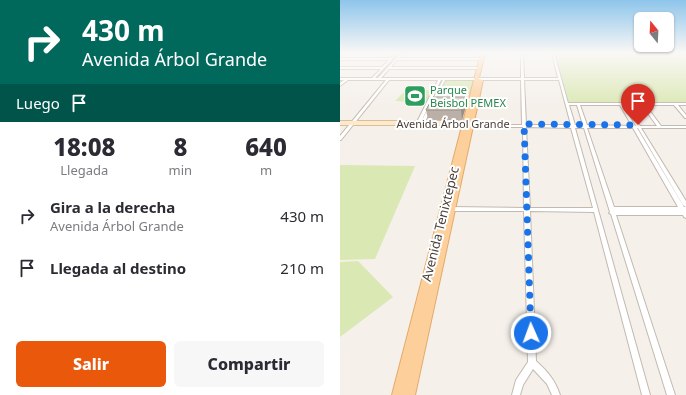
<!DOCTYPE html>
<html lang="es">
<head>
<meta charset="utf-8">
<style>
  :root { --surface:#fff; --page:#f7f7f7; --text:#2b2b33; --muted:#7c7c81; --accent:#ea580c }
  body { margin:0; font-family:"Noto Sans",sans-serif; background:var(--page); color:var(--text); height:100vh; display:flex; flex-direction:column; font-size:15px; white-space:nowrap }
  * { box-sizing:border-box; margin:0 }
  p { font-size:13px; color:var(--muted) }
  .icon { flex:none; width:22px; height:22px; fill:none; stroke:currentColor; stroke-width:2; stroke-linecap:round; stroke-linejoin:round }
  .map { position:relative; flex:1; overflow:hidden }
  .side { display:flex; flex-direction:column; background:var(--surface); width:340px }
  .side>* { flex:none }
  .banner { background:#00695c; color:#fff; overflow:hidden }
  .needle { width:26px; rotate:342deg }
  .controls { position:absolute; left:294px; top:12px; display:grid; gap:8px }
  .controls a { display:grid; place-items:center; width:40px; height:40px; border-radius:6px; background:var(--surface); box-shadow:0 1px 3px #0004; font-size:20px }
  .pin { position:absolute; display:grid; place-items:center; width:34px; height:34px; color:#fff; margin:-41px -17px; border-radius:50% 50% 50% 0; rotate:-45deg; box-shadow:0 0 4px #0007 }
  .pin .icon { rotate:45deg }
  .me { position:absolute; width:44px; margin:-22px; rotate:358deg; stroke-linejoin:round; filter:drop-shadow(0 0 3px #0008) }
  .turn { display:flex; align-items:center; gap:14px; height:84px; padding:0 16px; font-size:18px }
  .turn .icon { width:52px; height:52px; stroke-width:2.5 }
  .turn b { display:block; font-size:28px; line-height:34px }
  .then { display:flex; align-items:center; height:38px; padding:0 16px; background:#0003; gap:8px; font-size:15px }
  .eta { display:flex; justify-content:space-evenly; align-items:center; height:68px; text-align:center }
  .eta b { font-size:24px; font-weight:800; line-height:28px }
  .primary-button { display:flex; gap:8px; margin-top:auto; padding:8px 16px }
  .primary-button a { flex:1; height:46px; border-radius:6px; background:var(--accent); color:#fff; font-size:16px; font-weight:800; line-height:46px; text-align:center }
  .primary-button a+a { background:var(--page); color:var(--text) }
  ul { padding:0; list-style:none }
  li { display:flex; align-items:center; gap:12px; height:52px; padding:0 16px }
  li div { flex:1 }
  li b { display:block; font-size:15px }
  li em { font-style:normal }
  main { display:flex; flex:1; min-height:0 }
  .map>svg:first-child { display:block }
</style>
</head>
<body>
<main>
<section class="side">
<div class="banner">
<div class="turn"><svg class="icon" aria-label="right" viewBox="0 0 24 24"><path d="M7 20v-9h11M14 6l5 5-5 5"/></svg><div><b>430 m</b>Avenida Árbol Grande</div></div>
<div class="then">Luego<svg class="icon" aria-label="arrive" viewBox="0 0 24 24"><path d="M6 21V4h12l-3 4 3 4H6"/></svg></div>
</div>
<div class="eta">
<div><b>18:08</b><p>Llegada</p></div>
<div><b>8</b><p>min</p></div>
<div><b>640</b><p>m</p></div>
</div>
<ul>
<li><svg class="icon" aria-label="right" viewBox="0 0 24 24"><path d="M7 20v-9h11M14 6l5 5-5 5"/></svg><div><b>Gira a la derecha</b><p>Avenida Árbol Grande</p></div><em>430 m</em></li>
<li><svg class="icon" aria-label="arrive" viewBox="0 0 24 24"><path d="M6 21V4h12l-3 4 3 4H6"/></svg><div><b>Llegada al destino</b></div><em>210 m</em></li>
</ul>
<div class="primary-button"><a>Salir</a><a>Compartir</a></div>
</section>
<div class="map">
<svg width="346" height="395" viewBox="0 0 346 395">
  <rect width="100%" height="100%" fill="#f5f0ea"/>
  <!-- green -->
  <g fill="#dae8b4">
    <polygon points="214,53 346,53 346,102 229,103"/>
    <polygon points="105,79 135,79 130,94 99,93"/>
    <polygon points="66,90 92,90 86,102 55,101"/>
    <polygon points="0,165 75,166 35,259 0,260"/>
    <polygon points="18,261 53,297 0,337 0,262"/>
  </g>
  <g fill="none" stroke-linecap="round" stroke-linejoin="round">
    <!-- street casing -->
    <g stroke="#c3b9b0" stroke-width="2">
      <path id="street" d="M56,53H58L35,78H38L61,53H63L59,58H141L142,59L141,60H57L51,67H139L140,68L139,69H49L41,78H181V53H183L184,78H218L212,53H214L228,103H346V105H338L346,115V118H345L334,105H287L300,126H317L304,108L306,107H307L321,126H346V128H301L346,201V207L343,205L298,128H297L344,207H346V218L344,217L343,215H276L335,395H327L271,214L269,213L270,212L244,128H235L310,395H302L254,212L190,211L196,361C208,372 215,380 220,395H212L207,384L193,369L183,385L180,395H172L176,380L188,362L184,211H110L107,209L110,207L184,208L183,127H131L129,126L131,125H182L181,80H105L84,124L82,125L80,124L103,80H101L80,124L78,125L76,124L98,80H49L1,140H0V136L46,80H8L0,86V83L4,80H0V78H32L41,69H0V67H42L49,60H0V58H51ZM184,80H219L231,125H186ZM229,105H237L243,125H235ZM240,105H280L292,126L247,125ZM283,105H284L296,126H295ZM186,127L231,128L253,208H190ZM247,128H293L338,207H274Z"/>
    </g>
    <!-- secondary casing -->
    <g stroke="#d7be9d" stroke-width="2">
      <polygon id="secondary" points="0,121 132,121 135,123 132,125 0,125"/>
    </g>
    <!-- primary casing -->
    <g stroke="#e3aa6a" stroke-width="2">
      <polygon id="primary" points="141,53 145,53 138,82 139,79 143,80 75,395 52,395"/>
    </g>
    <!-- street -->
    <use href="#street" fill="#fff" fill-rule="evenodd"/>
    <!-- secondary -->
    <use href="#secondary" fill="#fee9cb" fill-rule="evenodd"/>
    <!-- primary -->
    <use href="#primary" fill="#fdd09b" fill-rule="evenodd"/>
  </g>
  <!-- wall -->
  <polygon fill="#bbb0a8" points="125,97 126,106 122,120 88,120 86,110"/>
  <!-- shaded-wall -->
  <polygon fill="#989088" points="125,97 126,106 122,120 121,110"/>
  <!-- building -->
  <polygon fill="#d9cdc3" stroke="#989088" points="93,97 125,97 121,110 86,110"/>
  <!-- sky -->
  <linearGradient id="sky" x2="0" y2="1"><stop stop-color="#8ec5eb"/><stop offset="0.49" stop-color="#faf8f6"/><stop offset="1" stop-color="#faf8f6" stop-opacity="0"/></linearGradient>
  <rect width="346" height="108" fill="url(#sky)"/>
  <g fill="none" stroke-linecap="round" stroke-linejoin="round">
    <!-- route -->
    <polyline stroke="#1a73e8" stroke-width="7" stroke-dasharray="0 12.6" points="191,333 184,124 298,125"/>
  </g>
  <!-- icons -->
  <defs>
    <g id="stadium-square" transform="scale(1.15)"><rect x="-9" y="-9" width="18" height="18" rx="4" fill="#2e9e5b" stroke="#fff"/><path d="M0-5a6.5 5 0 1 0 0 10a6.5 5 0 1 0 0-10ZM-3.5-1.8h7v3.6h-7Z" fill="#fff"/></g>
  </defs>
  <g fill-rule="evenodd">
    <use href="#stadium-square" x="75" y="96"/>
  </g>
  <g text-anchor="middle" stroke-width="4" stroke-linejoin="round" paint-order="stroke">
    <!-- far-leisure labels -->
    <g font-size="11" fill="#27864d" stroke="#fff" text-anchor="start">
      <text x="90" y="94">Parque<tspan x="90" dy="13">Beisbol PEMEX</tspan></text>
    </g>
    <!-- far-street labels -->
    <g font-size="11" fill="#493f38" stroke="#fff">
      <text x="113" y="128">Avenida Árbol Grande</text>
    </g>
    <!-- street labels -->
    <g font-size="13" fill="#493f38" stroke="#fff">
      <text transform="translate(100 224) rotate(-76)" y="5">Avenida Tenixtepec</text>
    </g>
  </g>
</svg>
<div class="controls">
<a><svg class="needle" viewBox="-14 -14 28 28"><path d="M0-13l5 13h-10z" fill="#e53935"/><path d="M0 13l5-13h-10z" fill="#7c7c81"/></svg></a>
</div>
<div class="pin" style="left:298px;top:125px;background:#d93025"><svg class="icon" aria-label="arrive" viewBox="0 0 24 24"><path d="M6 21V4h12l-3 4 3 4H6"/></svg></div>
<svg class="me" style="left:191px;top:333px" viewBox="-20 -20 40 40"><circle r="17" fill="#1a73e8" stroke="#fff" stroke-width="3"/><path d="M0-11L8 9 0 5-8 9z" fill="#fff"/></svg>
</div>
</main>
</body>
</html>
